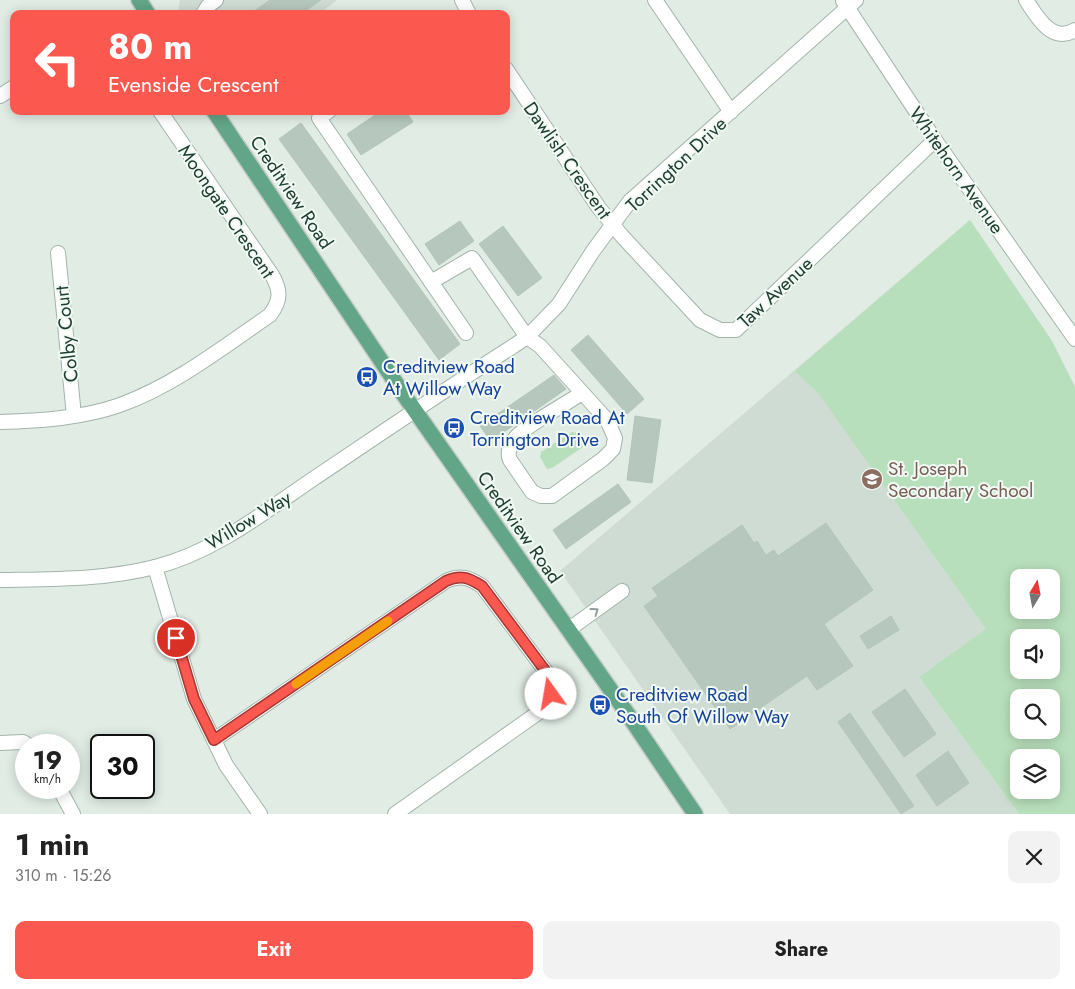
<!DOCTYPE html>
<html lang="en">
<head>
<meta charset="utf-8">
<style>
  :root { --surface:#fff; --page:#f2f2f2; --text:#222; --muted:#767676; --accent:#fb5850 }
  body { margin:0; font-family:Jost,sans-serif; background:var(--page); color:var(--text); height:100vh; display:flex; flex-direction:column; font-size:19px; white-space:nowrap }
  * { box-sizing:border-box; margin:0 }
  p { font-size:16px; color:var(--muted) }
  .icon { flex:none; width:28px; height:28px; fill:none; stroke:currentColor; stroke-width:2; stroke-linecap:round; stroke-linejoin:round }
  .map { position:relative; height:814px; overflow:hidden }
  .details { display:flex; flex-direction:column; background:var(--surface); flex:1 }
  .details>* { flex:none }
  .banner { position:absolute; left:10px; top:10px; width:500px; height:105px; border-radius:10px; box-shadow:0 2px 12px #0003; background:#fb5850; color:#fff; overflow:hidden }
  .needle { width:32px; rotate:10deg }
  .fabs { position:absolute; left:1010px; top:569px; display:grid; gap:10px }
  .fabs a { display:grid; place-items:center; width:50px; height:50px; border-radius:10px; background:var(--surface); box-shadow:0 2px 12px #0003; font-size:25px }
  .speed { position:absolute; left:15px; top:734px; display:flex; gap:10px; font-size:25px; font-weight:700; text-align:center }
  .speed>* { display:grid; place-content:center; width:65px; height:65px; border-radius:50%; background:var(--surface); box-shadow:0 2px 12px #0003; line-height:1 }
  .speed small { font-size:12px; font-weight:400 }
  .speed .limit { border:2px solid #111; border-radius:8px; background:#fff; color:#111 }
  .pin { position:absolute; display:grid; place-items:center; width:42px; height:42px; color:#fff; margin:-21px; border:2px solid #fff; border-radius:50%; box-shadow:0 1px 5px #0007 }
  .me { position:absolute; width:55px; margin:-28px; rotate:347deg; stroke-linejoin:round; filter:drop-shadow(0 0 4px #0008) }
  .turn { display:flex; align-items:center; gap:18px; height:105px; padding:0 15px; font-size:22px }
  .turn .icon { width:65px; height:65px; stroke-width:2.5 }
  .turn b { display:block; font-size:35px; line-height:42px }
  .round { display:grid; place-items:center; flex:none; width:52px; height:52px; border-radius:10px; background:var(--page) }
  .headline { display:flex; align-items:center; justify-content:space-between; height:85px; padding:0 15px }
  h1 { font-size:30px; font-weight:700; line-height:38px }
  .primary-button { display:flex; gap:10px; margin-top:auto; padding:10px 15px }
  .primary-button a { flex:1; height:58px; border-radius:10px; background:var(--accent); color:#fff; font-size:20px; font-weight:700; line-height:58px; text-align:center }
  .primary-button a+a { background:var(--page); color:var(--text) }
  .map>svg:first-child { display:block }
</style>
</head>
<body>
<div class="map">
<svg width="1075" height="814" viewBox="0 0 1075 814">
  <rect width="100%" height="100%" fill="#e1ece5"/>
  <!-- built -->
  <g fill="#cfdcd3">
    <polygon points="180,0 337,0 319,14 179,14 178,12"/>
    <polygon points="970,220 1052,341 1075,387 1051,578 1019,578 1019,608 919,677 1019,814 730,814 560,571"/>
  </g>
  <!-- green -->
  <g fill="#b8dfbb" fill-rule="evenodd">
    <path d="M970,220L1052,341L1075,387V814H1019L919,677L986,629L819,394L795,371ZM1019,578H1051V610H1019ZM1019,638H1051V670H1019ZM1019,698H1051V730H1019ZM1019,758H1051V790H1019Z"/>
    <polygon points="572,432 578,433 584,442 583,447 552,468 547,469 540,457 541,452"/>
  </g>
  <!-- building -->
  <g fill="#b6c7bd" stroke="#b3c6ba">
    <polygon points="270,0 321,0 301,14 250,14"/>
    <polygon points="381,111 406,111 413,122 361,155 347,134"/>
    <polygon points="301,123 460,344 439,360 279,139"/>
    <polygon points="460,221 474,241 439,265 425,244"/>
    <polygon points="503,226 542,278 518,296 479,244"/>
    <polygon points="588,335 644,399 627,414 571,350"/>
    <polygon points="554,375 566,389 491,441 480,426"/>
    <polygon points="635,416 661,420 652,483 627,480"/>
    <polygon points="618,484 631,502 566,549 553,530"/>
    <polygon points="826,523 873,590 824,624 853,666 817,690 807,676 730,729 644,606 658,596 652,588 742,525 754,543 757,541 766,555 774,550 778,556"/>
    <polygon points="891,616 899,630 868,649 860,636"/>
    <polygon points="905,689 936,734 904,757 872,712"/>
    <polygon points="850,713 914,806 901,814 838,722"/>
    <polygon points="948,751 969,783 937,806 916,775"/>
  </g>
  <g fill="none" stroke-linecap="round" stroke-linejoin="round">
    <!-- minor casing -->
    <g stroke="#a3b4ab" stroke-width="16">
      <g id="minor">
        <polyline points="462,0 469,14"/>
        <polyline points="655,0 731,112"/>
        <path d="M1026,0C1037,17 1052,44 1075,30"/>
        <polyline points="843,1 935,140 1075,339"/>
        <polyline points="203,14 208,6 216,0"/>
        <polyline points="506,69 599,208 622,236 700,320 720,330 736,330 935,140"/>
        <polyline points="0,96 14,87"/>
        <polyline points="329,111 319,118 466,333"/>
        <polyline points="58,253 74,416"/>
        <path d="M431,282L472,258L527,337L540,346L607,420L615,438L613,449L603,459L552,496H541L532,492L510,460C506,451 512,441 518,435C534,421 564,405 582,393"/>
        <path d="M0,422C40,421 83,418 120,405C175,385 222,348 270,315C281,300 281,291 272,275L160,111"/>
        <polyline points="155,567 194,699 226,765 260,814"/>
        <path d="M0,580C52,579 104,580 155,567C214,552 263,513 313,479C380,434 447,388 515,345L527,337L559,304L593,251L630,201L856,0"/>
        <polyline points="568,630 622,591"/>
        <path d="M214,740L446,581C461,574 469,578 482,586L550,677L551,693L542,710L395,814"/>
        <polyline points="0,743 23,742 28,745"/>
        <polyline points="59,788 73,814"/>
      </g>
    </g>
    <!-- major casing -->
    <g stroke="#c1c9c5" stroke-width="18">
      <g id="major">
        <polyline points="139,0 148,14"/>
        <polyline points="214,111 404,395 629,716 695,814"/>
      </g>
    </g>
    <!-- minor -->
    <use href="#minor" stroke="#fff" stroke-width="14"/>
    <!-- major -->
    <use href="#major" stroke="#62a587" stroke-width="15"/>
  </g>
  <!-- one-way arrows -->
  <defs><path id="oneway-chevron" d="M-2-3.5L2.5 0L-2 3.5" fill="none" stroke-width="1.6" stroke-linecap="round" stroke-linejoin="round" transform="scale(1.25)"/></defs>
  <use stroke="#909e98" href="#oneway-chevron" transform="translate(595 611) rotate(-36)"/>
  <g fill="none" stroke-linecap="round" stroke-linejoin="round">
    <!-- route casing -->
    <g stroke="#a33934" stroke-width="12">
      <path id="route" d="M176,638L194,699L214,740L446,581C461,574 469,578 482,586L550,677L551,694"/>
    </g>
    <!-- route -->
    <use href="#route" stroke="#fb5850" stroke-width="9"/>
    <!-- slow -->
    <polyline stroke="#f59e0b" stroke-width="9" points="296,684 388,621"/>
  </g>
  <!-- icons -->
  <defs>
    <g id="bus-disc" transform="scale(1.125)"><circle r="9.5" fill="#1a4fb4" stroke="#f1f9f4"/><path d="M-5-6H5V4H4V6H2V4H-2V6H-4V4H-5ZM-3.5-4V0h7V-4ZM-3.5 1.2v1.5H-2V1.2ZM2 1.2v1.5H3.5V1.2Z" fill="#fff"/></g>
    <g id="school-disc" transform="scale(1.125)"><circle r="9.5" fill="#8d6e63" stroke="#f1f9f4"/><path d="M0-5L7-2L0 1L-7-2ZM-4 1L0 2.5L4 1V4Q0 6-4 4Z" fill="#fff"/></g>
  </defs>
  <g fill-rule="evenodd">
    <use href="#bus-disc" x="367" y="377"/>
    <use href="#bus-disc" x="454" y="428"/>
    <use href="#school-disc" x="872" y="479"/>
    <use href="#bus-disc" x="600" y="705"/>
  </g>
  <g text-anchor="middle" stroke-width="4" stroke-linejoin="round" paint-order="stroke">
    <!-- street labels -->
    <g font-size="19" fill="#203e30" stroke="#f1f9f4">
      <text transform="translate(568 160) rotate(55)" y="7">Dawlish Crescent</text>
      <text transform="translate(676 164) rotate(-43)" y="7">Torrington Drive</text>
      <text transform="translate(957 170) rotate(55)" y="7">Whitehorn Avenue</text>
      <text transform="translate(292 192) rotate(56)" y="7">Creditview Road</text>
      <text transform="translate(227 211) rotate(56)" y="7">Moongate Crescent</text>
      <text transform="translate(775 292) rotate(-43)" y="7">Taw Avenue</text>
      <text transform="translate(66 334) rotate(-96)" y="7">Colby Court</text>
      <text transform="translate(248 520) rotate(-31)" y="7">Willow Way</text>
      <text transform="translate(520 527) rotate(55)" y="7">Creditview Road</text>
    </g>
    <!-- transit labels -->
    <g font-size="19" fill="#164399" stroke="#f1f9f4" text-anchor="start">
      <text x="383" y="373">Creditview Road<tspan x="383" dy="22">At Willow Way</tspan></text>
      <text x="470" y="424">Creditview Road At<tspan x="470" dy="22">Torrington Drive</tspan></text>
      <text x="616" y="701">Creditview Road<tspan x="616" dy="22">South Of Willow Way</tspan></text>
    </g>
    <!-- education labels -->
    <g font-size="19" fill="#785e54" stroke="#f1f9f4" text-anchor="start">
      <text x="888" y="475">St. Joseph<tspan x="888" dy="22">Secondary School</tspan></text>
    </g>
  </g>
</svg>
<div class="fabs">
<a><svg class="needle" viewBox="-14 -14 28 28"><path d="M0-13l5 13h-10z" fill="#e53935"/><path d="M0 13l5-13h-10z" fill="#767676"/></svg></a>
<a><svg class="icon" aria-label="sound" viewBox="0 0 24 24"><path d="M4 9h4l5-4v14l-5-4H4zM17 9q2 3 0 6"/></svg></a>
<a><svg class="icon" aria-label="search" viewBox="0 0 24 24"><circle cx="10" cy="10" r="6"/><path d="M15 15l6 6"/></svg></a>
<a><svg class="icon" aria-label="layers" viewBox="0 0 24 24"><path d="M12 4l9 5-9 5-9-5zM3 14l9 5 9-5"/></svg></a>
</div>
<div class="speed"><div>19<small>km/h</small></div><div class="limit">30</div></div>
<div class="pin" style="left:176px;top:638px;background:#d93025"><svg class="icon" aria-label="arrive" viewBox="0 0 24 24"><path d="M6 21V4h12l-3 4 3 4H6"/></svg></div>
<svg class="me" style="left:551px;top:694px" viewBox="-20 -20 40 40"><circle r="19" fill="#fff"/><path d="M0-13L10 11 0 6-10 11z" fill="#fb5850"/></svg>
<div class="banner">
<div class="turn"><svg class="icon" aria-label="left" viewBox="0 0 24 24"><path d="M17 20v-9H6M10 6l-5 5 5 5"/></svg><div><b>80 m</b>Evenside Crescent</div></div>
</div>
</div>
<section class="details">
<div class="headline"><div><h1>1 min</h1><p>310 m · 15:26</p></div><a class="round"><svg class="icon" aria-label="close" viewBox="0 0 24 24"><path d="M6 6l12 12M18 6L6 18"/></svg></a></div>
<div class="primary-button"><a>Exit</a><a>Share</a></div>
</section>
</body>
</html>
